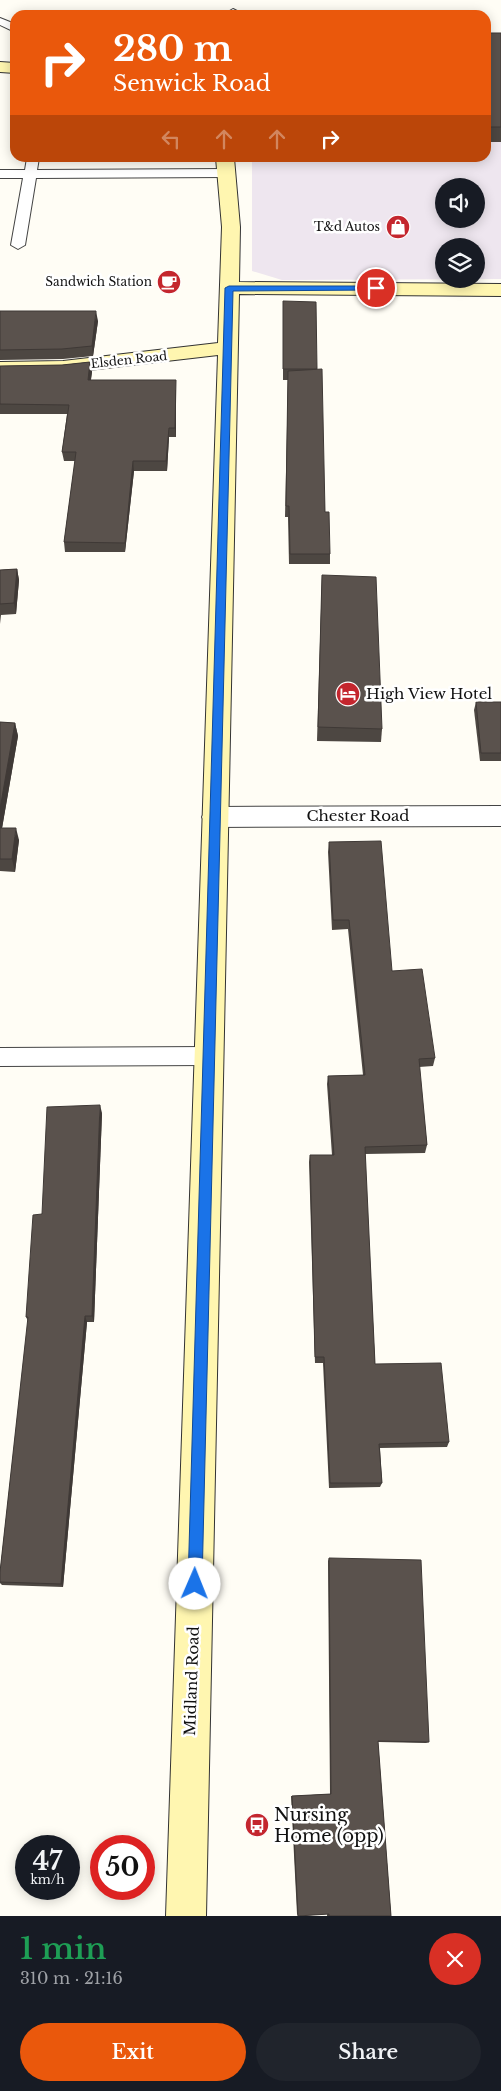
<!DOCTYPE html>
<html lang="en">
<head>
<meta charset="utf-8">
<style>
  :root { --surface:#171b24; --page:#20242c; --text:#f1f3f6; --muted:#9ea1a6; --accent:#ea580c }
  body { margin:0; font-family:"Libre Baskerville",serif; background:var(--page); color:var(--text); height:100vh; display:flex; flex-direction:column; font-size:19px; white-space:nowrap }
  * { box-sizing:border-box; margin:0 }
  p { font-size:16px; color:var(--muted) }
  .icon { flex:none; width:28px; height:28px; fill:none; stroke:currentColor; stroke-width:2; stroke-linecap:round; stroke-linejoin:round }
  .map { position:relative; height:1916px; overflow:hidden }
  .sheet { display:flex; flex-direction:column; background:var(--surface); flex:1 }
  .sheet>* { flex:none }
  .hud { position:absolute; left:10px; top:10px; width:481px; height:152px; border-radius:15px; box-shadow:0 2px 12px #0003; background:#ea580c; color:#fff; overflow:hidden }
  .fabs { position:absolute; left:435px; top:178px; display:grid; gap:10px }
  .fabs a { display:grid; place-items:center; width:50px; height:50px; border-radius:50%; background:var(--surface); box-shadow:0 2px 12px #0003; font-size:25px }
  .speed { position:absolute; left:15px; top:1835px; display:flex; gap:10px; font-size:25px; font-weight:700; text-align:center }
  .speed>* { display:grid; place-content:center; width:65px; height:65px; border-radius:50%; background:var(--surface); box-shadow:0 2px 12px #0003; line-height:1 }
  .speed small { font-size:12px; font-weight:400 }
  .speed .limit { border:8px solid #d22; background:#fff; color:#111 }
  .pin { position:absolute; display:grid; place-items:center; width:42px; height:42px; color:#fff; margin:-21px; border:2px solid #fff; border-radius:50%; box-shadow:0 1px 5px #0007 }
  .me { position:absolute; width:55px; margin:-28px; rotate:1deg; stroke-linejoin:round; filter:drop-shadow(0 0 4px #0008) }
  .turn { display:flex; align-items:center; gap:18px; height:105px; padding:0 20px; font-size:22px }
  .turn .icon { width:65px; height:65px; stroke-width:2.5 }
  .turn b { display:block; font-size:35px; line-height:42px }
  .lanes { display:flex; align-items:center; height:48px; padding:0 20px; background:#0003; justify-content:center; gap:25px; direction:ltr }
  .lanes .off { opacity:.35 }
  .round { display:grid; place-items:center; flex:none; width:52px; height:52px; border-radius:26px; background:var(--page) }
  .overview { display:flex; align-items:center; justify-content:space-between; height:85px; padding:0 20px }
  h1 { font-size:30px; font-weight:600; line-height:38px; color:#1e9e55 }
  .cta { display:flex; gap:10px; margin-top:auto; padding:10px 20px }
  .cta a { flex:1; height:58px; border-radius:30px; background:var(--accent); color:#fff; font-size:20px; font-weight:600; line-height:58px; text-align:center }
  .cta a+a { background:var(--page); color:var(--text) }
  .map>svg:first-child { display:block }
</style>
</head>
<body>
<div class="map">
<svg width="501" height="1916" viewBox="0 0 501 1916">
  <rect width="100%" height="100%" fill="#fffdf5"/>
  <!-- industrial -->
  <path fill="#eee6ef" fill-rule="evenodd" d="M486,48H501V279L282,280L252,271V158H486ZM444,186H476V219H444ZM444,246H476V279H444Z"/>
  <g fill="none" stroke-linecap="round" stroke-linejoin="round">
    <!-- lane casing -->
    <g stroke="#444" stroke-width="2">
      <g id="lane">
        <polygon points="233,9 239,12 236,15 223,15"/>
        <polygon points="0,18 15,24 15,32 0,25"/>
        <polygon points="27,158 39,158 37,170 227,169 233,173 227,177 36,178 25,245 18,249 11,245 23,178 0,178 0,170 25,170"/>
        <polygon points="209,1047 216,1049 219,1056 216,1063 209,1065 0,1066 0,1048"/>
      </g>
    </g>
    <!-- street casing -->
    <g stroke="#444" stroke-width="2">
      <polygon id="street" points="501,806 501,826 215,827 206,824 202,817 206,810 215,807"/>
    </g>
    <!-- secondary casing -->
    <g stroke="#333" stroke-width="2">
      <g id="secondary">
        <polygon points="0,62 15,63 15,73 0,72"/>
        <polygon points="216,158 234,158 240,227 239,282 501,284 501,296 239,294 206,1916 166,1916 218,355 63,373 0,374 0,362 63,361 218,343 222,227"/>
      </g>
    </g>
    <!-- path -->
    <polyline stroke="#333" stroke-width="2" stroke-dasharray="3 1" stroke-linecap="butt" points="43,15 56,15"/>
    <!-- lane -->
    <use href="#lane" fill="#fff" fill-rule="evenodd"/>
    <!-- street -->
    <use href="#street" fill="#fff" fill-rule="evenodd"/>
    <!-- secondary -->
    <use href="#secondary" fill="#fff6b0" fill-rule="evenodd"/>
  </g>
  <!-- wall -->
  <g fill="#4d4742">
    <rect x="486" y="33" width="15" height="109"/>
    <polygon points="283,301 317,370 325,512 330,554 330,564 289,564 288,517 285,517 288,380 283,380"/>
    <polygon points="0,311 98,321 93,356 63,359 0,360"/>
    <polygon points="90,362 92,372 91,380 176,390 176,437 169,437 167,471 134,471 125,552 65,552 64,542 75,461 64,461 62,452 67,414 0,414 0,366 62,365"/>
    <polygon points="17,569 19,580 16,614 1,615 0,624 0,570"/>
    <polygon points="322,575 382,729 381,742 317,741"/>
    <polygon points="476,702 501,702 501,761 480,761 474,710"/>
    <polygon points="0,722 15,723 18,736 2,828 19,840 15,872 0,871"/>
    <polygon points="329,842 435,1058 433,1066 419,1067 427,1145 425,1153 365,1154 375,1364 449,1442 447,1447 380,1448 382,1483 380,1487 329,1488 323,1363 315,1363 309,1162 310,1155 332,1155 327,1084 328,1076 363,1075 348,929 332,930 328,852"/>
    <polygon points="102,1113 94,1322 87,1322 63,1587 2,1585 0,1583 0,1572 28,1321 26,1317 42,1214"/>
    <polygon points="329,1558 429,1742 426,1743 378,1742 391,1916 327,1916 327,1914 298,1916 297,1914 291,1796 330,1794 328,1561"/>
  </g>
  <!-- shaded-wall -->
  <g fill="#3f3936">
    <polygon points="96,311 98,321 93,356 92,346"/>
    <polygon points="90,362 92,372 89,390 88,380"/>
    <polygon points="176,380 176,437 175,428"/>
    <polygon points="169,428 169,437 167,471 166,461"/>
    <polygon points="133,461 134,471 125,552 125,543"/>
    <polygon points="17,569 19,580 16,614 14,603"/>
    <polygon points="15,723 18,736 0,840 0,809"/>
    <polygon points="16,828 19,840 15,872 12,859"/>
    <polygon points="100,1105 102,1113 94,1322 92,1316"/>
    <polygon points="85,1316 87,1322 63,1587 61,1584"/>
  </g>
  <!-- building -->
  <g fill="#5a524d" stroke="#3f3936">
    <rect x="486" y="33" width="15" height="94"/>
    <polygon points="283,301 316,302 317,369 283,369"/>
    <polygon points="0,311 96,311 92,346 62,349 0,350"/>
    <polygon points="90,362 88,380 176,380 175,428 169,428 166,461 133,461 125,543 64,542 76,452 62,452 69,405 0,404 0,366 62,365"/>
    <polygon points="322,369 325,512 329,512 330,554 290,554 289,506 286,506 288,371"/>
    <polygon points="17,569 14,603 0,604 0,570"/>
    <polygon points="322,575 376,577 382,729 318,727"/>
    <polygon points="476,702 501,702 501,753 481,753"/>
    <polygon points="0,722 15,723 0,809"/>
    <polygon points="0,828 16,828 12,859 0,859"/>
    <polygon points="381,841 392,971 422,969 435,1058 419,1059 427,1145 365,1147 375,1364 441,1363 449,1442 379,1444 382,1483 330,1483 324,1357 315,1357 310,1155 334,1155 328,1076 365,1075 349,920 333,920 329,842"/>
    <polygon points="100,1105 92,1316 85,1316 61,1584 0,1582 0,1572 28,1317 26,1317 33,1215 42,1214 47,1107"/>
    <polygon points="329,1558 421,1560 429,1742 378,1741 391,1916 329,1916 329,1914 298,1916 292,1796 331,1794"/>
  </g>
  <!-- route -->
  <polygon fill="#1a73e8" stroke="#114b97" points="229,286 376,286 380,288 376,290 233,291 202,1584 200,1589 195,1591 190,1589 188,1584 225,288"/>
  <!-- icons -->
  <defs>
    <g id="shop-disc" transform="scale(1.25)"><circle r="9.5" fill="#c4262e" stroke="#fff"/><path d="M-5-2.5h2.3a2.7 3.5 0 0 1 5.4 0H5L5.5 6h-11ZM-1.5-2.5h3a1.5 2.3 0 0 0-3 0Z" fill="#fff"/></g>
    <g id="cafe-disc" transform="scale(1.25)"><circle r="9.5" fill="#c4262e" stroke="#fff"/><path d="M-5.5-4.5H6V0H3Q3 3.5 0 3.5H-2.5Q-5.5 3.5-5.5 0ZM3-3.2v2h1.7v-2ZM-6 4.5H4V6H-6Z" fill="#fff"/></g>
    <g id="hotel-disc" transform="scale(1.25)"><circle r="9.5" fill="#c4262e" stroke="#fff"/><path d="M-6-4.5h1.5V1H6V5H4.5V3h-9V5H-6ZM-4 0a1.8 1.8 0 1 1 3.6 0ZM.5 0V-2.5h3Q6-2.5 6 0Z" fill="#fff"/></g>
    <g id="bus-disc" transform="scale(1.25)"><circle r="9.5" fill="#c4262e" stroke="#fff"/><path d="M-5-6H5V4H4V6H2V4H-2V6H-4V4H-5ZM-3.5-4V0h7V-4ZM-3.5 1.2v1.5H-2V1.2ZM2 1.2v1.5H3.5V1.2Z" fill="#fff"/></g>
  </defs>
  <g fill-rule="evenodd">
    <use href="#shop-disc" x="398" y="227"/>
    <use href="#cafe-disc" x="169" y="282"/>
    <use href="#hotel-disc" x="348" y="694"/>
    <use href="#bus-disc" x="257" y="1825"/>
  </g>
  <g text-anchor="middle" stroke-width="5" stroke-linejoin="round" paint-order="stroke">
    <!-- far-poi labels -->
    <g font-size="12" fill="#111" stroke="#fff" text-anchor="end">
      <text x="380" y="231">T&amp;d Autos</text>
      <text x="152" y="286">Sandwich Station</text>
    </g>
    <!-- far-street labels -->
    <g font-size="12" fill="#111" stroke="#fff">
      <text transform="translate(129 360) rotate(-6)" y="4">Elsden Road</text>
    </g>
    <!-- poi labels -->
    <g font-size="15" fill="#111" stroke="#fff" text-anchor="start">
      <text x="366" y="699">High View Hotel</text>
    </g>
    <!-- street labels -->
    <g font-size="15" fill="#111" stroke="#fff">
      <text x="358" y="821">Chester Road</text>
      <text transform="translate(192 1681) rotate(-88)" y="5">Midland Road</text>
    </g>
    <!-- near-poi labels -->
    <g font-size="18" fill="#111" stroke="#fff" text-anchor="start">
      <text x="274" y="1821">Nursing<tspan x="274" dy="21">Home (opp)</tspan></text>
    </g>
  </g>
</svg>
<div class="fabs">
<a><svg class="icon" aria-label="sound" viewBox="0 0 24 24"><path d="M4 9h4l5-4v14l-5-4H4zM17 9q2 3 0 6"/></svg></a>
<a><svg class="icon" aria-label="layers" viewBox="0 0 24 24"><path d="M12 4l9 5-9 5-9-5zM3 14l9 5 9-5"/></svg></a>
</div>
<div class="speed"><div>47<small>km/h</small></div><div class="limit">50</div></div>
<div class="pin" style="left:376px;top:288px;background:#d93025"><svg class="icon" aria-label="arrive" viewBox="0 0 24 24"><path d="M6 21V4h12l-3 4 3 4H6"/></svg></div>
<svg class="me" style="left:195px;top:1584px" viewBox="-20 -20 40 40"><circle r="19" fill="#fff"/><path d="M0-13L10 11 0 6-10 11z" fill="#1a73e8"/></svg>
<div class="hud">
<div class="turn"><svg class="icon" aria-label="right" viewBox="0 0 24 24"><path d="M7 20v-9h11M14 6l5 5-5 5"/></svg><div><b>280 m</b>Senwick Road</div></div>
<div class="lanes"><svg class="icon off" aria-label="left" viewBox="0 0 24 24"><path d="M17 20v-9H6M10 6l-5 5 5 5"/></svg><svg class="icon off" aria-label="ahead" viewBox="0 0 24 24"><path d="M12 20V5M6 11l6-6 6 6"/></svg><svg class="icon off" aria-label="ahead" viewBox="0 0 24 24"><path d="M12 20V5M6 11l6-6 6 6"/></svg><svg class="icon" aria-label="right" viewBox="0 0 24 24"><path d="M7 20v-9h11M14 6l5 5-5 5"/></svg></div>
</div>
</div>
<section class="sheet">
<div class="overview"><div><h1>1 min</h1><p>310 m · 21:16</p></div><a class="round" style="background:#d93025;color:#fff"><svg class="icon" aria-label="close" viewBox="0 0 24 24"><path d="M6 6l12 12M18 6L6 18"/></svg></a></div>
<div class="cta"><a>Exit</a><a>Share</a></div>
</section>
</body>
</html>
